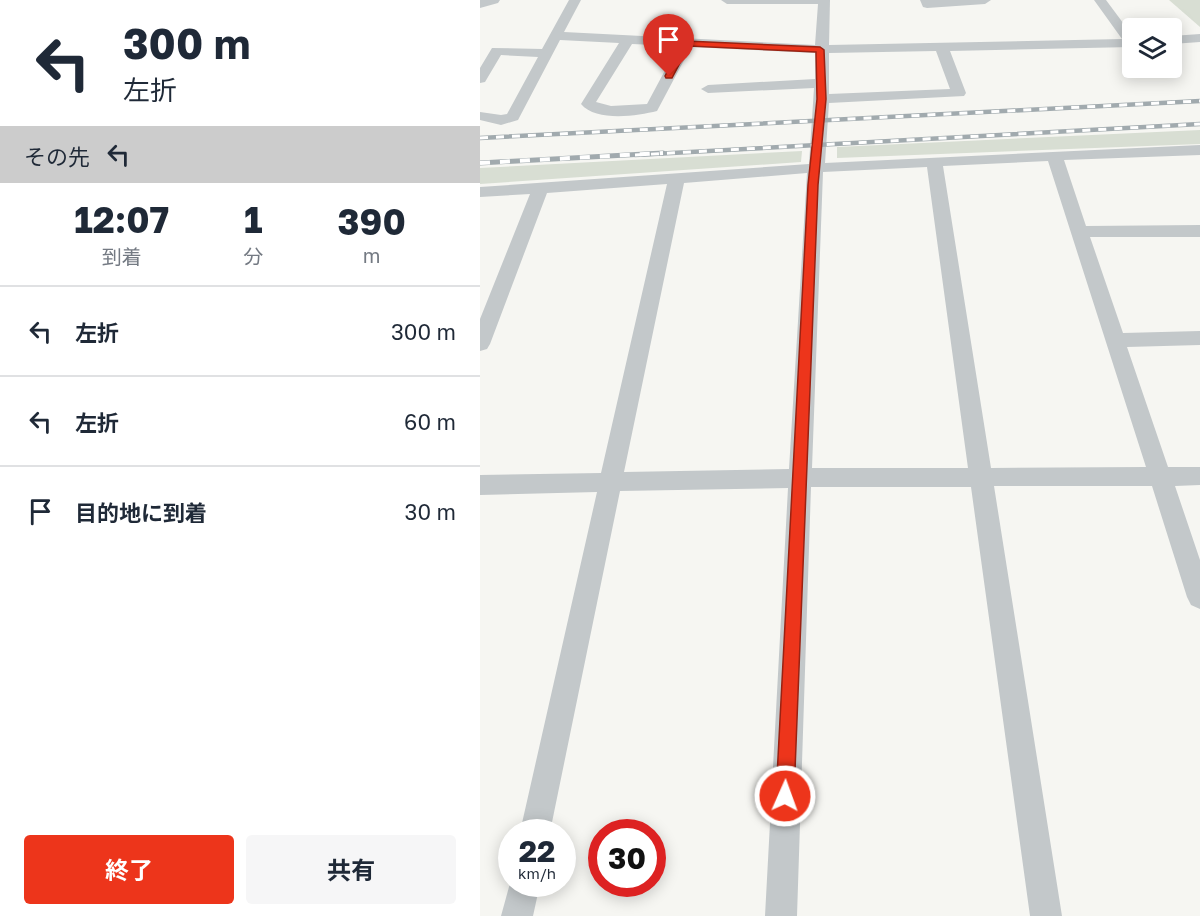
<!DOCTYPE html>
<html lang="ja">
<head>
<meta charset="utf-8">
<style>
  :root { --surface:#fff; --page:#f6f6f7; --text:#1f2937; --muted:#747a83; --line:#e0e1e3; --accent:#ed351b }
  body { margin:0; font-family:"Golos Text","Noto Sans JP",sans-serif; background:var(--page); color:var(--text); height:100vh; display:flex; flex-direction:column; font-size:22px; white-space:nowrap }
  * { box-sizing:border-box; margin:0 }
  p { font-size:20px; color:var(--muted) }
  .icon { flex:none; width:33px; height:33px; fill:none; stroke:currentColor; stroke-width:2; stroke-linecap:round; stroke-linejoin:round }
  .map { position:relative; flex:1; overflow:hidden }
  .drawer { display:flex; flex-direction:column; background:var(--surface); width:480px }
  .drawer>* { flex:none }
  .top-card { background:#fff; color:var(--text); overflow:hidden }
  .buttons { position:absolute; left:642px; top:18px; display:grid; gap:12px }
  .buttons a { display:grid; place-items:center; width:60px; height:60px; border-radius:6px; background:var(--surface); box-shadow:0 3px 15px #0003; font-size:30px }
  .speed { position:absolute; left:18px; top:819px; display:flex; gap:12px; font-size:30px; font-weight:700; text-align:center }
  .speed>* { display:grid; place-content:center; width:78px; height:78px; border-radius:50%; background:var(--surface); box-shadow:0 3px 15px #0003; line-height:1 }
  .speed small { font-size:15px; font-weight:400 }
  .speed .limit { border:9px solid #d22; background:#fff; color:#111 }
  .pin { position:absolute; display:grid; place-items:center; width:51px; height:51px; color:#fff; margin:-62px -26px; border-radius:50% 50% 50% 0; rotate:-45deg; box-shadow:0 0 6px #0007 }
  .pin .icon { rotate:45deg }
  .me { position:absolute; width:66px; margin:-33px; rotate:2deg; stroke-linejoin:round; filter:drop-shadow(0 0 4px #0008) }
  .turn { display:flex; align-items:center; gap:21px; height:126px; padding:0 24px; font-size:27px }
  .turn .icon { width:78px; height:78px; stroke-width:2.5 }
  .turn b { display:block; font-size:42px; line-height:51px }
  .then { display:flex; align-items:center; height:57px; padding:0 24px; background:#0003; gap:12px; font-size:22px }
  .eta { display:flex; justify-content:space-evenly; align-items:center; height:102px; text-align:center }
  .eta b { font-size:36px; font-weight:700; line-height:42px }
  .action { display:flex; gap:12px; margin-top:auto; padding:12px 24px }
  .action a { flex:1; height:69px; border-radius:6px; background:var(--accent); color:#fff; font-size:24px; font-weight:700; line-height:69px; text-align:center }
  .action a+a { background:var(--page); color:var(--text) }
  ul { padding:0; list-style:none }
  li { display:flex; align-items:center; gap:18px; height:90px; padding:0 24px; border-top:2px solid var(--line) }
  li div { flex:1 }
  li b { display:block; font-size:22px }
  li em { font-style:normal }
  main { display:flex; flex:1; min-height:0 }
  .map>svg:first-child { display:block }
</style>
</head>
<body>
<main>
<section class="drawer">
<div class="top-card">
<div class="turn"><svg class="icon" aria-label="left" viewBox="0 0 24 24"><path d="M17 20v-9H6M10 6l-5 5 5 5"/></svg><div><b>300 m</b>左折</div></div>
<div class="then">その先<svg class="icon" aria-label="left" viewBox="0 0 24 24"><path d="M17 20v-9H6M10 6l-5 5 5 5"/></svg></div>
</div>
<div class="eta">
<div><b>12:07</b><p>到着</p></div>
<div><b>1</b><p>分</p></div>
<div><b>390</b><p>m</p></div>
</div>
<ul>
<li><svg class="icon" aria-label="left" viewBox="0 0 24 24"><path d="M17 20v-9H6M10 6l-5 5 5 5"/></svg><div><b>左折</b></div><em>300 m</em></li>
<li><svg class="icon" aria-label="left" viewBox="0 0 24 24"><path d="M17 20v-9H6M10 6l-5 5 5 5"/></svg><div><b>左折</b></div><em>60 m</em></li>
<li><svg class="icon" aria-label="arrive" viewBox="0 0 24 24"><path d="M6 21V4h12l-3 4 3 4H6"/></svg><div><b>目的地に到着</b></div><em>30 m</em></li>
</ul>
<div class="action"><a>終了</a><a>共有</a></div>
</section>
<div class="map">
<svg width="720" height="916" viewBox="0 0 720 916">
  <rect width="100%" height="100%" fill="#f6f6f2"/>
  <!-- green -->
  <g fill="#d8ded3">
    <polygon points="689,0 720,0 720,27"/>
    <polygon points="720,130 720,144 357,158 357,147"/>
    <polygon points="322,151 321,162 0,184 0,168"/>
  </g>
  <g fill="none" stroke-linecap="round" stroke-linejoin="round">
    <!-- street -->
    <g fill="#c3c8ca" fill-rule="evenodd">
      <polygon points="0,0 20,0 18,3 0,8"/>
      <path d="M89,0H101L84,32L335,45L338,4H247L241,0H350L349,45L642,39L614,0H626L652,35V47L470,51L486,93L484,96L349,103L345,163L720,145V155L584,160L606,226L720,225V237H610L643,333L720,331V345L647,347L688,467H720V485L695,486L720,560V609L711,605L707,597L672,486H514L582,916H550L491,487H331L317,916H285L308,488L140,491L70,832H40L117,492L0,495V475L121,473L187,184L67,193L10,344L7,349L0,351V319L50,194L0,197V187L329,164L334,88L228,93L221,89L228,85L335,79V53L211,47L177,111C157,116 116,122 101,104L139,43L80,40L38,120L21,125L0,120V112L21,115L27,114L58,57L21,55L5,82L0,83V68L12,48L62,49ZM152,44L198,46L167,104L131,106L116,102ZM456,51L470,89L349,94V53ZM568,161L666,467L511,468L463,166ZM447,167L488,468H332L343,172ZM327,173L309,469L144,472L204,183Z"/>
      <polygon points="440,0 511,0 505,4 447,8 443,7"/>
      <polygon points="720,34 720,42 692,44 692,36"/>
      <polygon points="32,876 32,884 60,884 53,916 21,916"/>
    </g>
    <!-- rail-far1 casing -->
    <g stroke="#a1aaae" stroke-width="4.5">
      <g id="rail-far1">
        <polyline points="0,138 720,101"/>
        <polyline points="155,155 720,124"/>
      </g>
    </g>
    <!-- rail casing -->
    <g stroke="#a1aaae" stroke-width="5">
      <polyline id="rail" points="0,163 183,153"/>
    </g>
    <!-- rail-far1 -->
    <use href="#rail-far1" stroke="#fff" stroke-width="3" stroke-dasharray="8" stroke-linecap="butt"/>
    <!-- rail -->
    <use href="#rail" stroke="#fff" stroke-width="4" stroke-dasharray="10" stroke-linecap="butt"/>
  </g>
  <!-- route -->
  <polygon fill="#ed351b" stroke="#9a2212" stroke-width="1.5" points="206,41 340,47 344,50 346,99 338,185 314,796 312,803 305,805 299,803 296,796 328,185 337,99 336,52 209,46 192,78 186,78 185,76 202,44"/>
</svg>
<div class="buttons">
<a><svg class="icon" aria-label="layers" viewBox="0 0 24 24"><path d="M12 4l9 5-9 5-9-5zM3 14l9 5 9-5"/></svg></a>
</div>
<div class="speed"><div>22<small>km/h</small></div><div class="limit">30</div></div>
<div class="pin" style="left:189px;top:76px;background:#d93025"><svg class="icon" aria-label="arrive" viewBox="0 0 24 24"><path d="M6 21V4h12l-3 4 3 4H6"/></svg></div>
<svg class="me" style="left:305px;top:796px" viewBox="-20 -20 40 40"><circle r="17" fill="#ed351b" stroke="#fff" stroke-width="3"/><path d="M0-11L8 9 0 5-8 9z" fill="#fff"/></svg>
</div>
</main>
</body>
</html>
